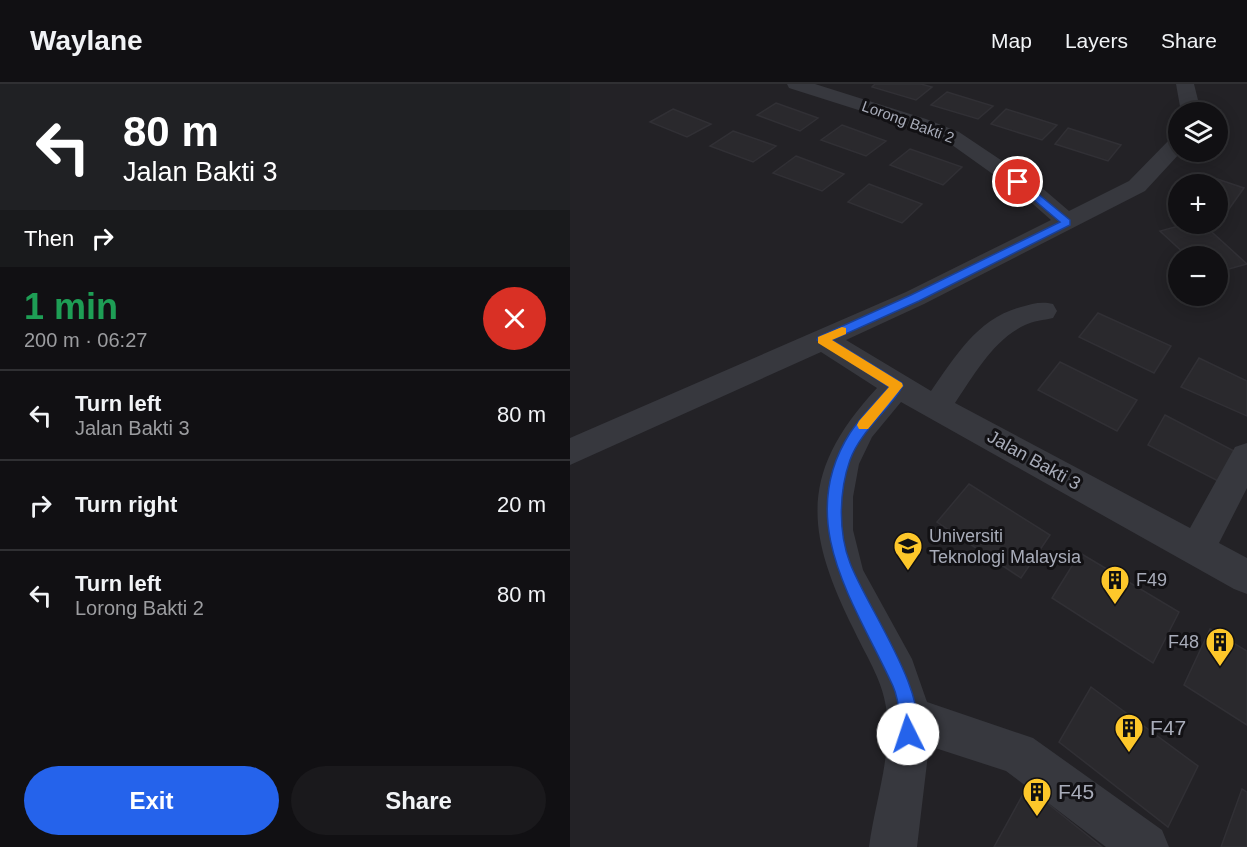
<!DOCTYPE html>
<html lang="en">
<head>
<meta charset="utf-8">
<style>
  :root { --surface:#111013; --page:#1a191c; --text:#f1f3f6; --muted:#9c9da0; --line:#303033; --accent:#2563eb }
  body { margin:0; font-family:Helvetica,sans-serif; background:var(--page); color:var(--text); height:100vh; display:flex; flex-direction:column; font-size:22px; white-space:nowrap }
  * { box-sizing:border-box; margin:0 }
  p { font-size:20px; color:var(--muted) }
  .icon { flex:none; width:33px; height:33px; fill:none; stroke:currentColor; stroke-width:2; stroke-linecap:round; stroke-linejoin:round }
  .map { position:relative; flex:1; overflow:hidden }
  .sheet { display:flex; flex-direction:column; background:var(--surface); width:570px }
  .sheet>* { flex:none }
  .top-card { background:#202124; color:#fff; overflow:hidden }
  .controls { position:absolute; left:598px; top:18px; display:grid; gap:12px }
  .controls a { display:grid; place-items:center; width:60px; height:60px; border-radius:50%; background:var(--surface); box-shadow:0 3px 15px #0003,0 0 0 2px var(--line); font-size:30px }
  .pin { position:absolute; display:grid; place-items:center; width:51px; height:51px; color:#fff; margin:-26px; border:3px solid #fff; border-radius:50%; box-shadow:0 2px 6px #0007 }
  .me { position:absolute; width:66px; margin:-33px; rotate:356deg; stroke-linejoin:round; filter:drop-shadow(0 0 4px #0008) }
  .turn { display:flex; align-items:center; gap:21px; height:126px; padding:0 24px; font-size:27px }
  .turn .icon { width:78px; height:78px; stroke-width:2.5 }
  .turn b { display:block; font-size:42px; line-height:51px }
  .then { display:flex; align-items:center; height:57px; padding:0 24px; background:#0003; gap:12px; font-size:22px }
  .round { display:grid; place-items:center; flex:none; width:63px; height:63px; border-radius:32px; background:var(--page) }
  .headline { display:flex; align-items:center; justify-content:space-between; height:102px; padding:0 24px }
  h1 { font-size:36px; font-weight:700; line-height:45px; color:#1e9e55 }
  .cta { display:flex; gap:12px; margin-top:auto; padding:12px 24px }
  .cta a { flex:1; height:69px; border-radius:36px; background:var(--accent); color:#fff; font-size:24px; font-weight:700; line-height:69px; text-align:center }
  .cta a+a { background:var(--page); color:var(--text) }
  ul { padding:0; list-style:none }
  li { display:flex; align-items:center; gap:18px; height:90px; padding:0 24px; border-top:2px solid var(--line) }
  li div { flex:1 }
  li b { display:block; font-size:22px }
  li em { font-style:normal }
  header { display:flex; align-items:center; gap:36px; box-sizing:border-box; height:84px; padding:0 30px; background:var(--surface); border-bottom:2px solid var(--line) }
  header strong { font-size:28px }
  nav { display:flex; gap:33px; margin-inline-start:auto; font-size:21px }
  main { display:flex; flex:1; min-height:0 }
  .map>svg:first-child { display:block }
</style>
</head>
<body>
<header>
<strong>Waylane</strong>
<nav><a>Map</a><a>Layers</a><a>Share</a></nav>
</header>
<main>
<section class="sheet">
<div class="top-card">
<div class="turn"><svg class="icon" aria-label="left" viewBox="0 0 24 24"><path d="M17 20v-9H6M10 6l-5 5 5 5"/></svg><div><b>80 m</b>Jalan Bakti 3</div></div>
<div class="then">Then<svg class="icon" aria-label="right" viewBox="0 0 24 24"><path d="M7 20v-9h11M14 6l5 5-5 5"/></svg></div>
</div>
<div class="headline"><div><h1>1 min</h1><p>200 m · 06:27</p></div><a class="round" style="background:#d93025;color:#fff"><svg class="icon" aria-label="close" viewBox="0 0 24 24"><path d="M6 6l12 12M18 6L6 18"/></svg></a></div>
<ul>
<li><svg class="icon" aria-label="left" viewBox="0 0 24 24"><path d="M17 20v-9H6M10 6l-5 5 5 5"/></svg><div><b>Turn left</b><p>Jalan Bakti 3</p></div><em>80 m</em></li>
<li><svg class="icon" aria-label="right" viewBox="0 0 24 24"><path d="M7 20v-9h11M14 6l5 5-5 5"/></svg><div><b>Turn right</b></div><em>20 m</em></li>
<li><svg class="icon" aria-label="left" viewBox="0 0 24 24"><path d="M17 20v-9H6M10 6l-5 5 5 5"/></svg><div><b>Turn left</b><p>Lorong Bakti 2</p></div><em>80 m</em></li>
</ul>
<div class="cta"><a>Exit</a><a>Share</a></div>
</section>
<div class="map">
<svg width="677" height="763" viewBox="0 0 677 763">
  <rect width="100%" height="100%" fill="#171619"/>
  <!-- built -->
  <path fill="#232226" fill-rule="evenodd" d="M0,0H677V763H0ZM609,28H648V68H609ZM609,100H648V140H609ZM609,172H648V212H609Z"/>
  <!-- building -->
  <g fill="#2a292d" stroke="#313035" stroke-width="1.5">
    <polygon points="305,0 351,0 362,3 346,16 302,3"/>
    <polygon points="377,8 423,22 408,35 361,21"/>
    <polygon points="206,19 248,34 230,47 187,31"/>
    <polygon points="103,25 141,40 117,53 80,38"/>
    <polygon points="436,25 487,41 472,56 421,40"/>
    <polygon points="272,41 316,57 296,72 251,56"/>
    <polygon points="498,44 551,61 538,77 485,60"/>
    <polygon points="163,47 206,62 183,78 140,62"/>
    <polygon points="340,65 392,83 373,101 320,81"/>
    <polygon points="226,72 274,90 252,107 203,89"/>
    <polygon points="629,89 674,104 654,132 648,129 648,100 620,100"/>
    <polygon points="299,100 352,120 332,139 278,118"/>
    <polygon points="616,140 633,140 677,180 648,188 648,172 617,172 590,147"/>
    <polygon points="528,229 601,262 584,289 509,253"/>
    <polygon points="629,274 677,297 677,332 611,303"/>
    <polygon points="490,278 567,316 547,347 468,306"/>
    <polygon points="595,331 666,368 650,398 578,361"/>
    <polygon points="399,400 480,451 451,494 367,438"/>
    <polygon points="510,469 609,528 583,579 482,514"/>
    <polygon points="640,545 677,567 677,641 614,601"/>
    <polygon points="521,603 628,682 598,743 489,658"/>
    <polygon points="457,703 532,763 424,763"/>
    <polygon points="672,705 677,708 677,763 651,763"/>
  </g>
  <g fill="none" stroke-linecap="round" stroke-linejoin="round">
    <!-- minor -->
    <g fill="#37383e" fill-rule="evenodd">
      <path d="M217,0H245L356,35L389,48L471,103L499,127L559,97L602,53L609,51V68H611L575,107L354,220L276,256L361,307C386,272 407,235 451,223C462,220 471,217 483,220L487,227L483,234C474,236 463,237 455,241C423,256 404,291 385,319L620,444L665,363L677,359V404L649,459L677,474V510L664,505L331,318L302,353L289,380L283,413V446L293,486L342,575L357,618L463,654L592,746L599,763H536L436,687L359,662L347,763H299C305,717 323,669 316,623C312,595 295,570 283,544C235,447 229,388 307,304L251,268L0,381V354L336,208L481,136L455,113L375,56L342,43L219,4Z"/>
      <polygon points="606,0 624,0 631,28 611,28"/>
    </g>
  </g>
  <!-- route -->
  <path fill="#2563eb" stroke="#184099" stroke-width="1.5" d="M445,96H451L500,136V141L349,217L262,256L332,299L333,302C318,328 291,346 280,376C269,407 268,448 280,479C296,522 362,613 345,656L338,659L332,656C329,648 331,642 330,634C329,624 327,611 323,602C286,521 223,438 280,349C291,332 306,318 319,303L247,256L248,253L341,211L490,138L445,100Z"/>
  <!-- slow -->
  <polygon fill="#f59e0b" points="272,243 276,244 276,250 262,256 332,299 333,302 298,345 289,345 287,341 289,337 319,303 248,259 248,253"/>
  <!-- icons -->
  <defs>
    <g id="university-pin" transform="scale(1.5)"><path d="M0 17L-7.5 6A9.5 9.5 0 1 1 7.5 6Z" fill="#fdc72a" stroke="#121114"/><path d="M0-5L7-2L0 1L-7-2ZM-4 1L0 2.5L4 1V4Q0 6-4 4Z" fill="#111"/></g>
    <g id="building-pin" transform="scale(1.5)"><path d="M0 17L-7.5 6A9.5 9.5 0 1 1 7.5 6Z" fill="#fdc72a" stroke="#121114"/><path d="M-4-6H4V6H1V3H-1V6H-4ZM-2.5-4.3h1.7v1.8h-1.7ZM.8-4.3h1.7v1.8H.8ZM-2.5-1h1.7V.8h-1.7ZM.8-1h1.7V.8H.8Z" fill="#111"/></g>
  </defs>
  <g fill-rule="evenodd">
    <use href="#university-pin" x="338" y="462"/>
    <use href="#building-pin" x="545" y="496"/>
    <use href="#building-pin" x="650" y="558"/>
    <use href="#building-pin" x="559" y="644"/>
    <use href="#building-pin" x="467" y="708"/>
  </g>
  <g text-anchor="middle" stroke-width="6" stroke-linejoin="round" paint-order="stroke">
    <!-- far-street labels -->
    <g font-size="15" fill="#a8acb9" stroke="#121114">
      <text transform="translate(338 38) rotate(20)" y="5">Lorong Bakti 2</text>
    </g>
    <!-- street labels -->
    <g font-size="18" fill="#a8acb9" stroke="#121114">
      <text transform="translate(464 376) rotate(29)" y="6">Jalan Bakti 3</text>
    </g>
    <!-- poi labels -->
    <g font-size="18" fill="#a8acb9" stroke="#121114" text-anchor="start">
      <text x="359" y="458">Universiti<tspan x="359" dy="21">Teknologi Malaysia</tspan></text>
      <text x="566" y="502">F49</text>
      <text x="629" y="564" text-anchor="end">F48</text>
    </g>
    <!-- near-poi labels -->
    <g font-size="21" fill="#a8acb9" stroke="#121114" text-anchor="start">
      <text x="580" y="651">F47</text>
      <text x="488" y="715">F45</text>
    </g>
  </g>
</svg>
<div class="controls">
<a><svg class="icon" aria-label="layers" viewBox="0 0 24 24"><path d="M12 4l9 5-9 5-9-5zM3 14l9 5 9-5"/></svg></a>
<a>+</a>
<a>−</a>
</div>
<div class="pin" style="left:448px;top:98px;background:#d93025"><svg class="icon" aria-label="arrive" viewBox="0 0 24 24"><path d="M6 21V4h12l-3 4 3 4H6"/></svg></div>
<svg class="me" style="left:338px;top:650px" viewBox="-20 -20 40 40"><circle r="19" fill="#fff"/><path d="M0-13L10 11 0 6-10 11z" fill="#2563eb"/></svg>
</div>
</main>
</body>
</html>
